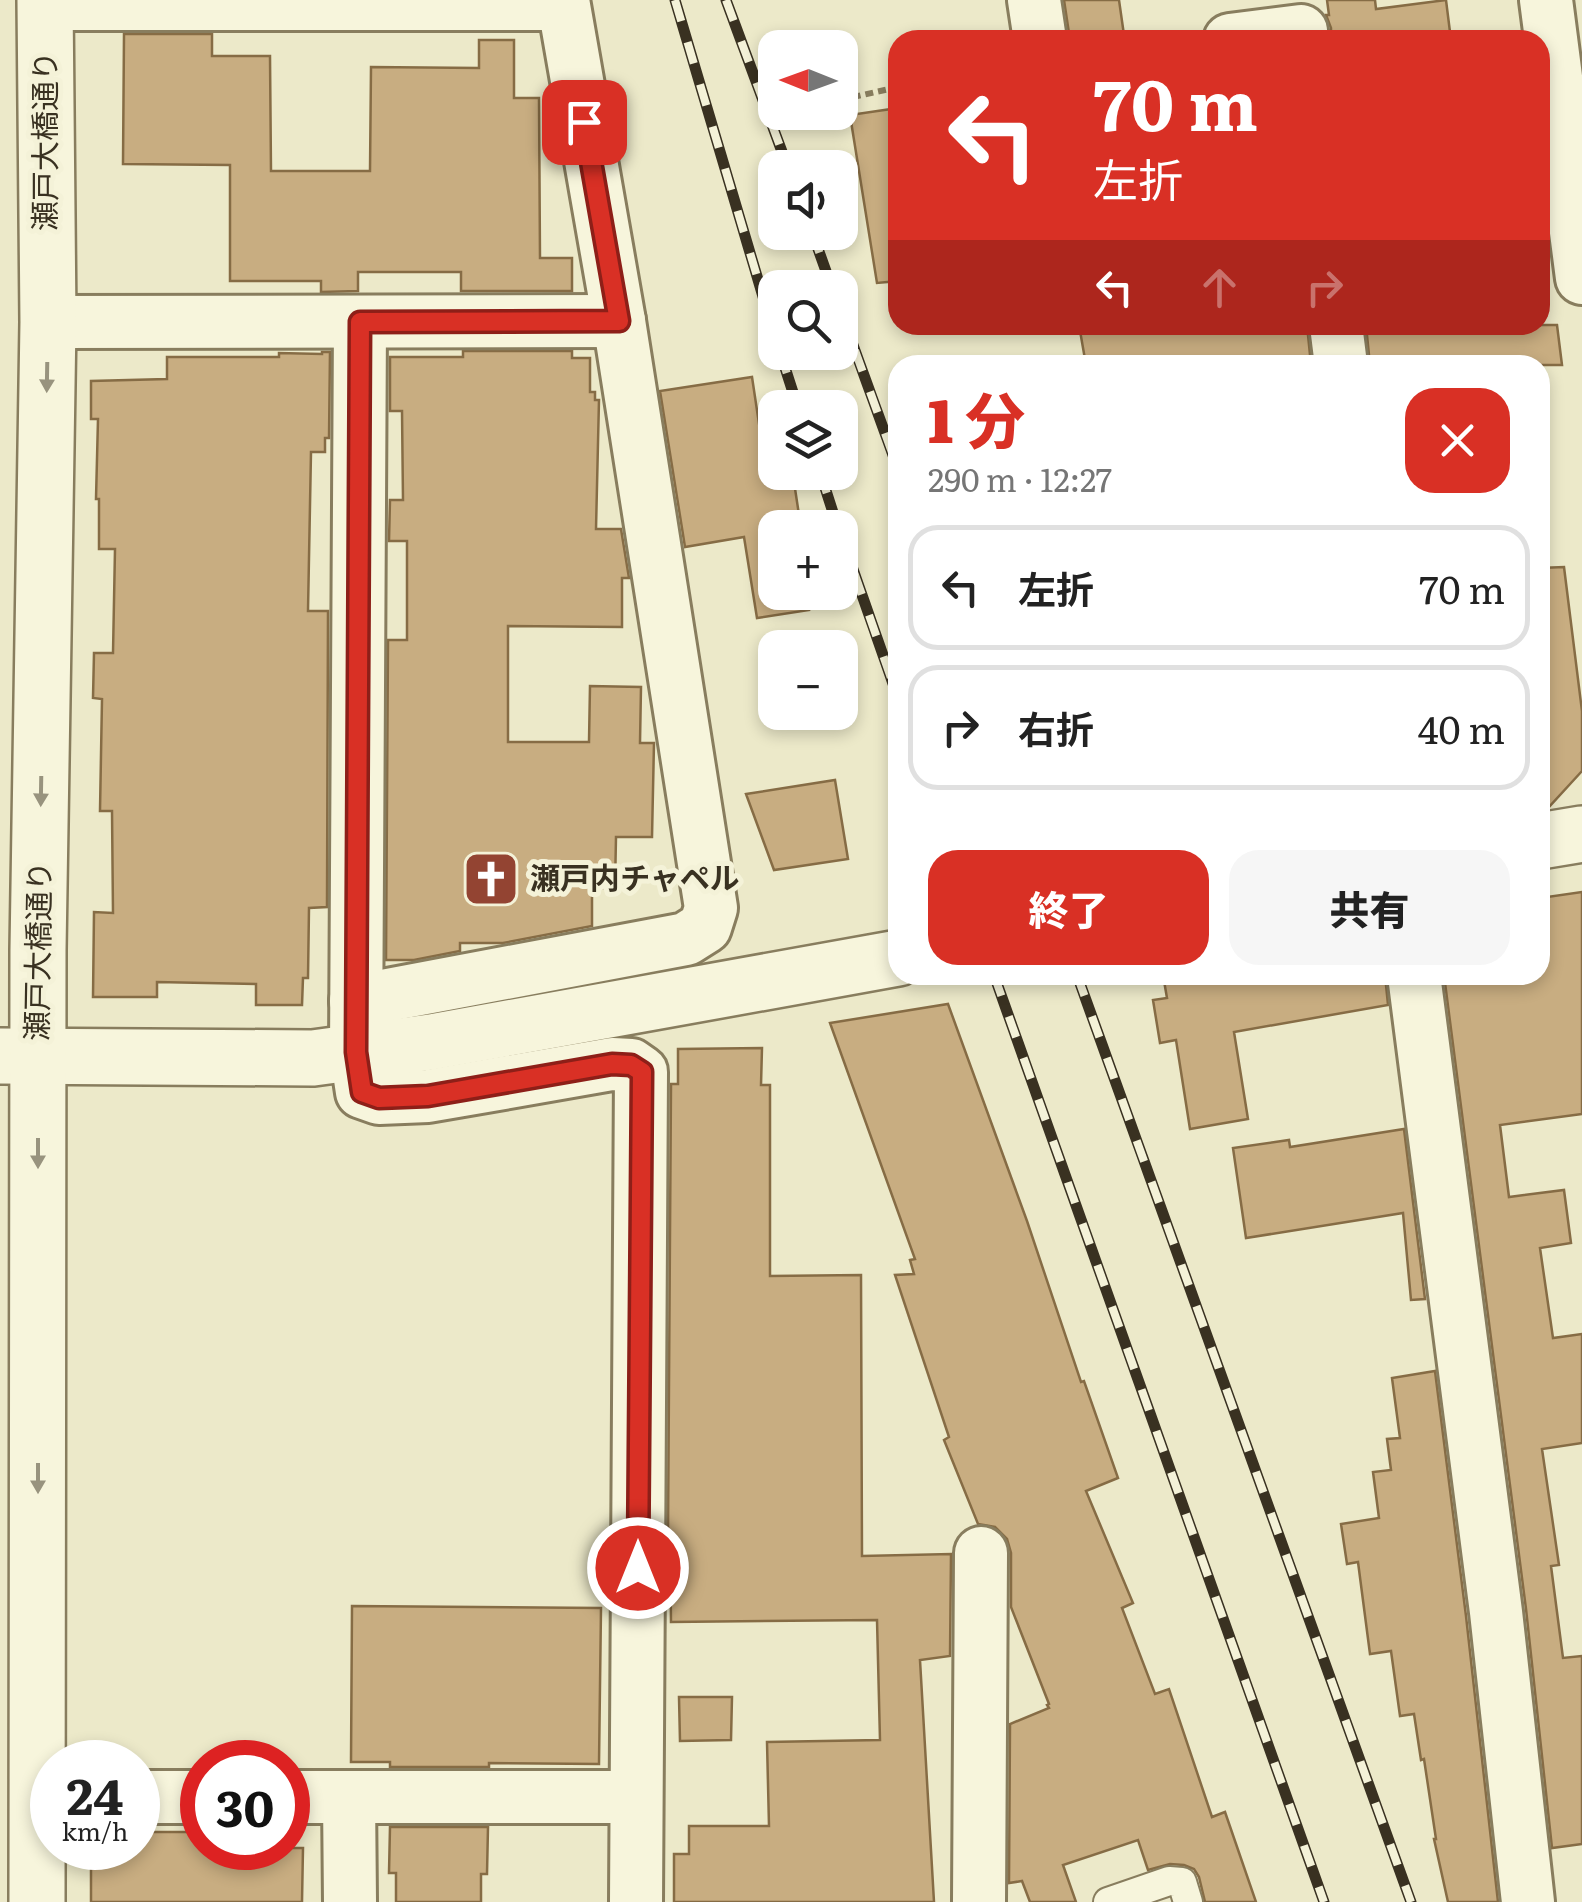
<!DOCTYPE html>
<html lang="ja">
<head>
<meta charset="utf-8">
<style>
  :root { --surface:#fff; --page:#f6f6f6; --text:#222; --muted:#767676; --line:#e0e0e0; --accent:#d93025 }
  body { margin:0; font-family:Literata,"Noto Sans JP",serif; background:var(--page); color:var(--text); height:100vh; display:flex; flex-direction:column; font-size:38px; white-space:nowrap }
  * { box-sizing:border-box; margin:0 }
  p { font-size:32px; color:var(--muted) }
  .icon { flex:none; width:55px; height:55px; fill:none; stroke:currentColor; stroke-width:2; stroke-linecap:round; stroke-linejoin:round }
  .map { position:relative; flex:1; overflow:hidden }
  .panel { position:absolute; left:888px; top:355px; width:662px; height:630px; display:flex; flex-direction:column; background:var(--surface); border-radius:30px; box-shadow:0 5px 15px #0003 }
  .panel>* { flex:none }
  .guide { position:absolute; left:888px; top:30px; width:662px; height:305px; border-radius:30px; box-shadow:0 5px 15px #0003; background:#d93025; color:#fff; overflow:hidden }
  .needle { width:65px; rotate:271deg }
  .tools { position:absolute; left:758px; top:30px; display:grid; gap:20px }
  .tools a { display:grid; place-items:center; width:100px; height:100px; border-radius:20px; background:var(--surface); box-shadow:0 5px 15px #0003; font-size:50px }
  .speed { position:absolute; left:30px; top:1740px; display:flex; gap:20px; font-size:50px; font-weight:700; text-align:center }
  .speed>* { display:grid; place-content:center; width:130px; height:130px; border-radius:50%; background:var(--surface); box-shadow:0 5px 15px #0003; line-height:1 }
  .speed small { font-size:25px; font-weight:400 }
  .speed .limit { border:15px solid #d22; background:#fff; color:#111 }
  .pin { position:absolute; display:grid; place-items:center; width:85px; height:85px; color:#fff; margin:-42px; border-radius:20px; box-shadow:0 5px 15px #0006 }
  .me { position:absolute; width:110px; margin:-55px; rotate:0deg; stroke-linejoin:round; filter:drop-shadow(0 0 8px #0008) }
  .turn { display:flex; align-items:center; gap:35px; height:210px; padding:0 40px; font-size:45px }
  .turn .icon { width:130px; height:130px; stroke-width:2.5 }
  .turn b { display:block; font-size:70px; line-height:85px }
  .lanes { display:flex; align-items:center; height:95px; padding:0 40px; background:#0003; justify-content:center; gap:50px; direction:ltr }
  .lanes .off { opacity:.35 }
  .round { display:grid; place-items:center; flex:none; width:105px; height:105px; border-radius:30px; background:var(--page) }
  .overview { display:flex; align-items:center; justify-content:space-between; height:170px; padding:0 40px }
  h1 { font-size:60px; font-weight:800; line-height:75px; color:var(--accent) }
  .button { display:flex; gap:20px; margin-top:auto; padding:20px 40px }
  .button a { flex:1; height:115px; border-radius:30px; background:var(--accent); color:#fff; font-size:40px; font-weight:800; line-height:115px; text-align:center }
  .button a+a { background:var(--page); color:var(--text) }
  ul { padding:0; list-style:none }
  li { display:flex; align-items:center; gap:30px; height:125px; margin:0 20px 15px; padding:0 20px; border:5px solid var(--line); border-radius:30px }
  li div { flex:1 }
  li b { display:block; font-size:38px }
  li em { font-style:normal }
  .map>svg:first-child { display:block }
</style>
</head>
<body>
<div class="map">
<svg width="1582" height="1902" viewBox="0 0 1582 1902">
  <rect width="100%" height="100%" fill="#ece9c9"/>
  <!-- building -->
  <g fill="#c8ad81" stroke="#866c45" stroke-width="2.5">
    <polygon points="1064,0 1119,0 1124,35 1091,40 1070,40"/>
    <polygon points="1327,0 1375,0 1376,9 1446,0 1451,40 1331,40 1331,28 1326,15 1329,15"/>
    <polygon points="124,34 212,34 212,56 270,56 271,171 370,171 371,67 479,68 479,40 514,40 514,98 539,98 540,258 572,258 572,291 461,291 461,272 358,272 358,291 321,292 321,281 230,281 230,165 123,164"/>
    <polygon points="898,108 898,281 877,283 850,115"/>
    <polygon points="1079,325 1307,325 1311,365 1086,365"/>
    <polygon points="1366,325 1557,325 1562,365 1370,365"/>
    <polygon points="463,351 572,351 572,358 590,358 590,392 595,392 595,400 599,400 596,529 621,529 629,578 622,578 622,627 508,626 508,742 589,742 590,686 641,687 640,743 654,743 652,837 616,837 615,888 592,888 592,926 503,943 460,943 460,951 414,960 386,960 388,640 407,640 407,541 389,541 390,500 403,500 402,411 390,411 390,357 463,357"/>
    <polygon points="322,352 330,352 329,438 325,438 325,452 311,452 308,611 328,611 327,907 309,908 308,978 303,978 302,1005 256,1005 256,984 157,982 157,997 93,997 94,912 113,913 112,811 100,811 102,699 93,698 94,653 113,653 115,549 99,549 99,499 96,499 98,419 91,419 91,381 167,379 167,357 279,357 279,353 322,354"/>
    <polygon points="752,377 761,437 771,436 778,484 794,482 801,528 775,528 775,592 806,592 809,610 757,618 744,537 685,547 660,391"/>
    <polygon points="1564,567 1582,711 1582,771 1548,808 1540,809 1540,568"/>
    <polygon points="835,780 848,859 774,870 746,794"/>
    <polygon points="1582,892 1582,1114 1500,1125 1509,1197 1564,1190 1571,1243 1540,1248 1553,1338 1582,1334 1582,1443 1542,1449 1559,1565 1551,1566 1563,1658 1582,1656 1582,1844 1552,1848 1526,1609 1444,975 1540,975 1540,898"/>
    <polygon points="1163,975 1385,975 1388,1005 1234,1032 1248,1119 1190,1129 1176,1040 1160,1043 1153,1000 1167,998"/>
    <polygon points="948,1004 1027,1221 1081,1382 1084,1381 1118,1478 1086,1491 1133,1603 1122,1608 1155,1694 1169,1689 1212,1817 1225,1812 1256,1902 1205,1902 1199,1877 1194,1869 1184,1865 1170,1864 1148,1870 1138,1840 1063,1865 1076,1902 1030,1902 1022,1881 1009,1883 1010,1724 1049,1708 1047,1705 1049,1704 1011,1607 1011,1553 1007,1539 995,1527 978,1524 944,1440 949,1437 895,1275 914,1274 910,1260 915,1259 830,1023"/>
    <polygon points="762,1048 761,1085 770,1085 770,1276 861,1275 862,1556 951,1554 950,1656 920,1660 934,1902 674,1902 674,1854 689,1854 689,1826 769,1826 767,1742 880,1740 877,1620 671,1622 670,1532 668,1532 671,1084 678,1084 678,1049"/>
    <polygon points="1404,1129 1425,1299 1411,1300 1403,1213 1246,1238 1233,1148 1289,1140 1290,1147"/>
    <polygon points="1435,1371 1466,1616 1498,1902 1448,1902 1434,1839 1436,1839 1424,1759 1421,1760 1414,1714 1400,1716 1391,1651 1370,1654 1358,1562 1347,1564 1341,1524 1379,1518 1373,1472 1391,1470 1387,1439 1400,1438 1392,1378"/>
    <polygon points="352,1606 601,1608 599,1764 489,1763 489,1767 390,1767 390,1762 351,1762"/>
    <polygon points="679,1697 732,1697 731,1740 680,1741"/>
    <polygon points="390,1827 488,1827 487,1874 481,1874 481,1902 396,1902 396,1873 389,1873"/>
    <polygon points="138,1832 202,1832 202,1848 303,1848 302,1902 91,1902 91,1848 138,1848"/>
  </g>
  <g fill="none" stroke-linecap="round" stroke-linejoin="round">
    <!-- service casing -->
    <g stroke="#887d5e" stroke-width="32">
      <polyline id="service" points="1108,1902 1169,1881 1182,1882 1188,1902"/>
    </g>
    <!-- minor casing -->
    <g stroke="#887d5e" stroke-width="58">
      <g id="minor">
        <polyline points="1034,0 1040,40"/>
        <polyline points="1546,0 1582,278"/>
        <polyline points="45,4 563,4"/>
        <polyline points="1230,40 1301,31 1302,40"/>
        <polyline points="48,322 619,321"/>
        <polyline points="360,322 356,1052 362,1092 379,1098 428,1096 612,1064 631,1065 641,1072 636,1902"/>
        <polyline points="1336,325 1341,365"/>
        <polyline points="1414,975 1496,1612 1528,1902"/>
        <polyline points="356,1001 686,939 705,927 711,908 619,321 563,0"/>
        <polyline points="138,1797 202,1797"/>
        <polyline points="288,1797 636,1797"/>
        <polyline points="349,1797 350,1902"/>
        <polyline points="979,1902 981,1553"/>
      </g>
    </g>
    <!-- tertiary casing -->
    <g stroke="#887d5e" stroke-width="60">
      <g id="tertiary">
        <polyline points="1540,841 1582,834"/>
        <polyline points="0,1056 313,1058 431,1042 898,958"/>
        <polyline points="37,1902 38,950 48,322 45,0"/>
      </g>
    </g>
    <!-- path -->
    <polyline stroke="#887d5e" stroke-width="6" stroke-dasharray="8 5" stroke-linecap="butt" points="840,100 898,87"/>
    <!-- service -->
    <use href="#service" stroke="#f7f5dc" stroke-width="28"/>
    <!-- minor -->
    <use href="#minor" stroke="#f7f5dc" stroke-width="52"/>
    <!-- tertiary -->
    <use href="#tertiary" stroke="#f7f5dc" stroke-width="55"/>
    <!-- rail casing -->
    <g stroke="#393121" stroke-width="11">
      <g id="rail">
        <polyline points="675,0 775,337"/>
        <polyline points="726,0 788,168"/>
        <polyline points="812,232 832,288"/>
        <polyline points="840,309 898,469"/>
        <polyline points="780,352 798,408"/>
        <polyline points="820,472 838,528"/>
        <polyline points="840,532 898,698"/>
        <polyline points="994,975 1324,1902"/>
        <polyline points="1077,975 1411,1902"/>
      </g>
    </g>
    <!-- rail -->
    <use href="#rail" stroke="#f4f2d8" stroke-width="8" stroke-dasharray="22" stroke-linecap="butt"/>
  </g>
  <!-- one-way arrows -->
  <defs><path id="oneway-solid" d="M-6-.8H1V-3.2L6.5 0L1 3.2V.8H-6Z" transform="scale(2.5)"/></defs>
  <g fill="#98937e">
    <use href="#oneway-solid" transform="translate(47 377) rotate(91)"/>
    <use href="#oneway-solid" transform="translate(41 791) rotate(91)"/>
    <use href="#oneway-solid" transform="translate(38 1153) rotate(90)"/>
    <use href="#oneway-solid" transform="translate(38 1478) rotate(90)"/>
  </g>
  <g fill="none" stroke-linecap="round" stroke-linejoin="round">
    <!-- route casing -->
    <g stroke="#8d1f18" stroke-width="25">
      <polyline id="route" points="584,122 619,321 360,322 356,1052 362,1092 379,1098 428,1096 612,1064 631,1065 642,1072 638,1568"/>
    </g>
    <!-- route -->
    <use href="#route" stroke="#d93025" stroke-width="18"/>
  </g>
  <!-- icons -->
  <defs>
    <g id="church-square" transform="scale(2.875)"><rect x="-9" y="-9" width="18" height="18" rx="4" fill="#934432" stroke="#f4f2d8"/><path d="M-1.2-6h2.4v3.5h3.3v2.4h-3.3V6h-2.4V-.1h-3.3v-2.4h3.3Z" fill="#fff"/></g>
  </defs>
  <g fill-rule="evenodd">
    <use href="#church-square" x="491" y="879"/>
  </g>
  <g text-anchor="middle" stroke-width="10" stroke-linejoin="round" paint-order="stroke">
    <!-- street labels -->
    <g font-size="30" fill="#393121" stroke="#f4f2d8">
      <text transform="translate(46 141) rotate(-90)" y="10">瀬戸大橋通り</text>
      <text transform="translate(39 951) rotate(-89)" y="10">瀬戸大橋通り</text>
    </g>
    <!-- poi labels -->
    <g font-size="30" font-weight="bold" fill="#393121" stroke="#f4f2d8" text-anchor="start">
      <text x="530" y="889">瀬戸内チャペル</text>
    </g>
  </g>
</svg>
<div class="tools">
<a><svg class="needle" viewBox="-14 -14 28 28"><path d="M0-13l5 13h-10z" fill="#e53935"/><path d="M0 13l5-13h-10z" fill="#767676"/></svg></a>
<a><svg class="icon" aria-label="sound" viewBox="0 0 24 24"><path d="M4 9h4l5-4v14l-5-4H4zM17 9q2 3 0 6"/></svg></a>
<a><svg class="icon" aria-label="search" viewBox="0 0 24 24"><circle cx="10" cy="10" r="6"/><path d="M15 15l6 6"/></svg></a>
<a><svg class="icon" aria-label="layers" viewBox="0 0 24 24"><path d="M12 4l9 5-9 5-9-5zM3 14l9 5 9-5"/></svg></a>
<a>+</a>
<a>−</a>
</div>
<div class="speed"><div>24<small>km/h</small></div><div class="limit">30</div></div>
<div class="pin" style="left:584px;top:122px;background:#d93025"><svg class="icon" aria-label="arrive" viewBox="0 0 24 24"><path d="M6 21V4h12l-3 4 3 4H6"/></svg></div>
<svg class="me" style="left:638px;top:1568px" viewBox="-20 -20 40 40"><circle r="17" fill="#d93025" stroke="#fff" stroke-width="3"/><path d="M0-11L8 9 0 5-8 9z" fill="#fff"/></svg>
<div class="guide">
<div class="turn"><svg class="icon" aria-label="left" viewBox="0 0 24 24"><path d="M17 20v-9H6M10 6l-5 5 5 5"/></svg><div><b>70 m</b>左折</div></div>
<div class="lanes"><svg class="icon" aria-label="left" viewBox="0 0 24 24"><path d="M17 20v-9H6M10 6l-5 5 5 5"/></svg><svg class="icon off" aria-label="ahead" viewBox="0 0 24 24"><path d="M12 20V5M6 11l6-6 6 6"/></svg><svg class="icon off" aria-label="right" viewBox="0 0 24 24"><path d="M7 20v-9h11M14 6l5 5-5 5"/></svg></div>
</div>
<section class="panel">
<div class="overview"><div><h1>1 分</h1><p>290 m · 12:27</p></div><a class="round" style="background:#d93025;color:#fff"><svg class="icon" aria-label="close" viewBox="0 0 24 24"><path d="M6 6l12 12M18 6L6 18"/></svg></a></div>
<ul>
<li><svg class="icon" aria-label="left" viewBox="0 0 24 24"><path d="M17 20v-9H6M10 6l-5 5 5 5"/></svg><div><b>左折</b></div><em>70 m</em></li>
<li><svg class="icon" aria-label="right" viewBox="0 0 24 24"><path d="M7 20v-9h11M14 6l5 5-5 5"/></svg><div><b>右折</b></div><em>40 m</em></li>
</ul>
<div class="button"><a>終了</a><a>共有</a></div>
</section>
</div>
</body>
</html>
